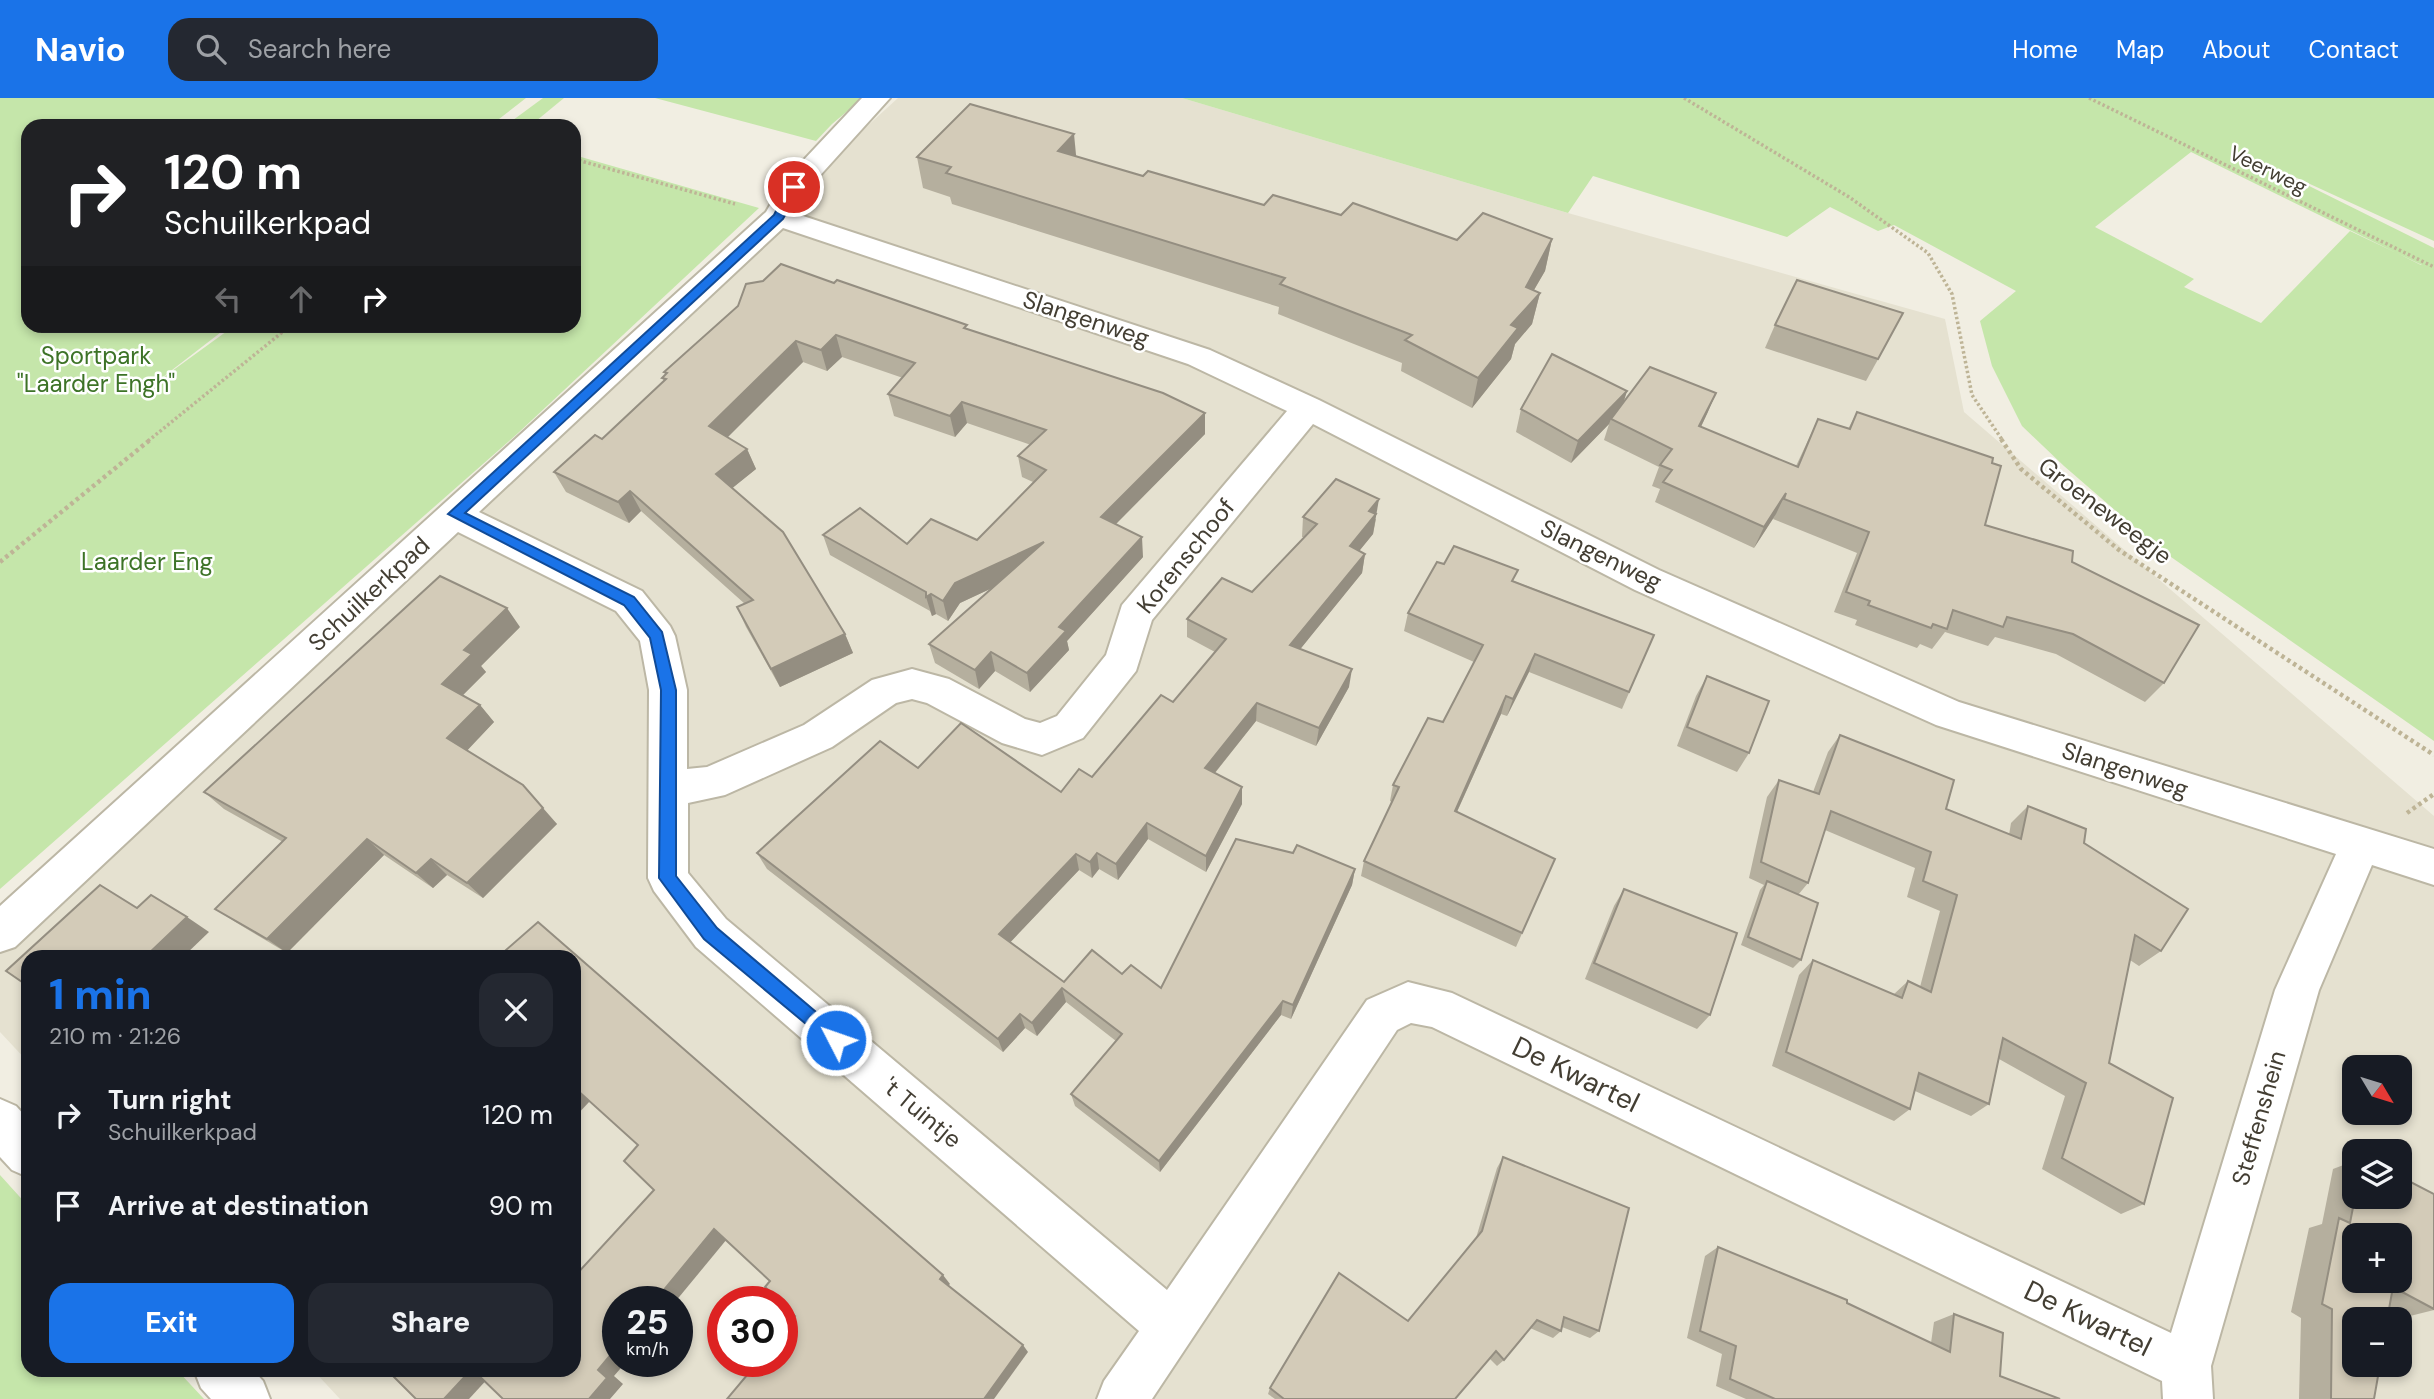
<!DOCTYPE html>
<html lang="en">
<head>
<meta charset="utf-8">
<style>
  :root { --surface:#171b24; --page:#242831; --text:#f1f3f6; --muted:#9ea1a6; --accent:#1a73e8 }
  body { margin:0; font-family:"DM Sans",sans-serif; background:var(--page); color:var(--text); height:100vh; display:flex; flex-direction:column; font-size:26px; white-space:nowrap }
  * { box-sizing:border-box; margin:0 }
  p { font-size:23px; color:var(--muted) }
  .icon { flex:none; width:38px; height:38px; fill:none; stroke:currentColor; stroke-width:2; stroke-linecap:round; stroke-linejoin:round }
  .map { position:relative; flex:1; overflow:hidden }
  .details { position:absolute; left:21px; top:852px; width:560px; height:427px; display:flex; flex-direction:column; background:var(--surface); border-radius:21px; box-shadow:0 4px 10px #0003 }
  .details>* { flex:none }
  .guide { position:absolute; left:21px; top:21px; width:560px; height:214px; border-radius:21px; box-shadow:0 4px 10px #0003; background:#202124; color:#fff; overflow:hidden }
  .needle { width:46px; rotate:128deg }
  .buttons { position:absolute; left:2342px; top:957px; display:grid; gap:14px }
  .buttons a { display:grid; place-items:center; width:70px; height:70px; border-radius:14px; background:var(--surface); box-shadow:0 4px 10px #0003; font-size:35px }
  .speed { position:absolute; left:602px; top:1188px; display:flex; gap:14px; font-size:35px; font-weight:700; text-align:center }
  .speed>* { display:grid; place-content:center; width:91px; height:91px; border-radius:50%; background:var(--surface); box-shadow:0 4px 10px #0003; line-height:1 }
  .speed small { font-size:18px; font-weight:400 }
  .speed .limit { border:10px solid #d22; background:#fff; color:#111 }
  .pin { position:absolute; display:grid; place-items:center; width:60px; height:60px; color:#fff; margin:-30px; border:4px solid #fff; border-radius:50%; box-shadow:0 2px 7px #0007 }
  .me { position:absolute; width:77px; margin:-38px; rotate:311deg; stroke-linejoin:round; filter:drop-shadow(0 0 5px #0008) }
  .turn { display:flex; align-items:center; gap:24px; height:147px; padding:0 28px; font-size:32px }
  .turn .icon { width:91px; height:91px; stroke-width:2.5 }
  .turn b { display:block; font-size:49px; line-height:60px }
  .lanes { display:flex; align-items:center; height:66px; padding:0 28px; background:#0003; justify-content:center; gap:35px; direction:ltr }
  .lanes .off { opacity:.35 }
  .round { display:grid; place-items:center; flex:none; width:74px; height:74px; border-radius:21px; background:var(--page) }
  .headline { display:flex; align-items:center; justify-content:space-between; height:119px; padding:0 28px }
  h1 { font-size:42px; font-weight:800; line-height:52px; color:var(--accent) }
  .primary-button { display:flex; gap:14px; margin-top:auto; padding:14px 28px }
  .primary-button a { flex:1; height:80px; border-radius:21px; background:var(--accent); color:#fff; font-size:28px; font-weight:800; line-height:80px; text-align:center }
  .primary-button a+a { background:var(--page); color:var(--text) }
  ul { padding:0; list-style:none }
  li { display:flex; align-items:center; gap:21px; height:91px; padding:0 28px }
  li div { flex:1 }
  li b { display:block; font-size:26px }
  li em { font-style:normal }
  header { display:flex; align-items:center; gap:42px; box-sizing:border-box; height:98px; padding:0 35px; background:var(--accent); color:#fff }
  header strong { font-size:33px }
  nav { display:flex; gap:38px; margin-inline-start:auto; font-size:24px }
  .search { width:490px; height:63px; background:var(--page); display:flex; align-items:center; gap:18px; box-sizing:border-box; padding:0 24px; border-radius:21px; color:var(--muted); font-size:26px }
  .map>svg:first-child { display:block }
</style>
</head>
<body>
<header>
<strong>Navio</strong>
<div class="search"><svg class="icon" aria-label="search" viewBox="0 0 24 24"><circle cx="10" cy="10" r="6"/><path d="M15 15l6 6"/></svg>Search here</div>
<nav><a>Home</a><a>Map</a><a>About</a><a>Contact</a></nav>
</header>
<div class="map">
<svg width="2434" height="1301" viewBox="0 0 2434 1301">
  <rect width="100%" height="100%" fill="#f1eee2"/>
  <!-- residential -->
  <path fill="#e5e1d0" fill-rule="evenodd" d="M898,0H1182L1568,115L1945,221L1964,314L2434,718V1301H340L313,1272H574V859H28V964L0,934V821ZM2354,970H2399V1015H2354ZM2354,1054H2399V1099H2354ZM2354,1138H2399V1183H2354ZM618,1204H677V1264H618ZM723,1204H782V1264H723ZM2354,1222H2399V1267H2354Z"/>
  <!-- green -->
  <g fill="#c5e6aa" fill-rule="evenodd">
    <polygon points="0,0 526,0 490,28 28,28 28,228 229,228 150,289 234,228 574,228 574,57 759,110 517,336 0,791"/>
    <polygon points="543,0 564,0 530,28 505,28"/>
    <polygon points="655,0 863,0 832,26 816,43"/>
    <path d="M1182,0H2434V143L2249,58L2434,150V643L2161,452L2064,368L2022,328L1992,268L1980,223L2016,193L1894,127L1878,133L1830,109L1787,139L1593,78L1568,115ZM2191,54L2421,167H2422L2350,133L2261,225L2184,189L2194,181L2095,129Z"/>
    <polygon points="0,1077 28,1108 28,1272 177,1272 204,1301 0,1301"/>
  </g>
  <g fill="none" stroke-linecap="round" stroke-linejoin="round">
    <!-- street casing -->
    <g stroke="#bcb7a5" stroke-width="4">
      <g id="street">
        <path d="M862,0H890L806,93L794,115L1210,252L1319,302L1659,472L1959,604L2434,751V787L2372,767L2319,892L2211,1268L2213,1301H2163L2162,1283L1432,929L1411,925L1397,932L1152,1301H1097L1104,1283L1139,1233L696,849L654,793L648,780L649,592L640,543L616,513L458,434L15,849L0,854V808L766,114L784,83ZM783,130L1188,266L1287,313L1122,507L1106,557L1057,618L1040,625L1025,621L949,581L912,571L872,582L804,627L707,669L687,671V592L675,538L670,528L642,493L479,414ZM1313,326L1635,492L1936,627L2336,756L2275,892L2171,1235L1452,895L1408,884L1367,902L1167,1192L726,821L688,775V705L725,697L832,649L896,605L912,601L927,605L1002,645L1042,657L1083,640L1136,573L1152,522Z"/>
        <polygon points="0,1001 16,1008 28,1021 28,1079 12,1072 0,1059"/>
        <polygon points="194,1272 253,1272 263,1283 270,1301 211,1301 201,1290"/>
      </g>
    </g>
    <!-- path-far1 -->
    <g stroke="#beb496" stroke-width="3.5" stroke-dasharray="2.5 2.5" stroke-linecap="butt">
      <polyline points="1684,0 1849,99 1928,155 1952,196 1972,297 2003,343"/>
      <polyline points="2089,0 2434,169"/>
      <polyline points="574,61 735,106"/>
      <polyline points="148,343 290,228"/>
    </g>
    <!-- path -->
    <g stroke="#beb496" stroke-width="4.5" stroke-dasharray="3.5 3.5" stroke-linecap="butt">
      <polyline points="2001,341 2021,371 2119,452 2434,657"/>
      <polyline points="0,464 151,341"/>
      <polyline points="2407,715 2434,696"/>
    </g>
    <!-- street -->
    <use href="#street" fill="#fff" fill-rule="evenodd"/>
  </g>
  <!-- wall -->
  <g fill="#b5af9e">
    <polygon points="1076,58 1143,78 1264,107 1341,117 1457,142 1552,141 1545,173 1534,192 1540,195 1532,226 1515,246 1511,261 1472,310 1401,273 1402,265 1278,216 1279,209 952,106 950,99 923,90 917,59"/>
    <polygon points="738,208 968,231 1205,315 1205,336 1116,426 1143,459 1067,543 1069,552 1030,594 995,573 979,591 935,565 929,546 992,490 960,505 948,523 936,516 932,518 930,513 830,457 823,437 907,446 977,442 1033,384 1022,379 1018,358 1031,347 967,325 955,339 894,318 888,296 903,280 842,259 827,273 803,264 727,339 747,351 756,371 732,390 845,536 853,555 780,589 746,529 737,509 745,506 641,413 629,425 566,394 554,374 602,341 664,283 662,280 666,277 664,274"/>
    <polygon points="1775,227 1891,238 1866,283 1765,250"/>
    <polygon points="1627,293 1623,304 1716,295 1701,329 1796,368 1818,321 1848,331 1857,314 1992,365 1985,427 2072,464 2164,585 2145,604 2056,556 1995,539 1988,548 1945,534 1932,551 1920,546 1917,550 1855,527 1857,522 1834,514 1857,455 1773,421 1776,416 1754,450 1655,404 1660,391 1652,388 1659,369 1604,342 1609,326 1571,365 1516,334 1521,311"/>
    <polygon points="1303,419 1376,421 1373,436 1359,453 1365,456 1362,475 1300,551 1349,589 1316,648 1256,623 1215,675 1242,689 1242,706 1206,774 1148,741 1118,782 1099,771 1092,780 1079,772 1010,844 1064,884 1122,876 1161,890 1355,771 1352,787 1291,921 1281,917 1160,1074 1075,1008 1071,996 1116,943 1066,904 1037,938 1025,930 1003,954 767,771 757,755 918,670 1061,694 1092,679 1173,604 1215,554 1187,539 1187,521 1252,494 1304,439 1302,439"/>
    <polygon points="1444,466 1514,483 1654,537 1622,611 1529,574 1507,618 1501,616 1457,714 1555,761 1516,849 1361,778 1364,763 1392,704 1390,703 1393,687 1443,624 1474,564 1404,533 1408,515"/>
    <polygon points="520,529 481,568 486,574 463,597 480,607 494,624 467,652 557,726 483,800 447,777 433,790 384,757 287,855 237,825 215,811 283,744 224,711 204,694"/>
    <polygon points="1707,578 1749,655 1737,674 1677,648 1696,598"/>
    <polygon points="1840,637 1946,711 2009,737 2011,725 2028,708 2084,745 2161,853 2139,868 2130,862 2109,965 2144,1106 2121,1116 2042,1071 2065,998 1999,961 1989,1006 1971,1018 1915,993 1910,1011 1894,1023 1772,968 1799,877 1813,862 1893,897 1908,883 1920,889 1940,813 1907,799 1915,770 1825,732 1808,785 1798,797 1801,862 1793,870 1741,847 1760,792 1764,787 1749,780 1767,699 1779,682 1813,694 1828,654"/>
    <polygon points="1624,791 1710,917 1697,931 1585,881 1614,808"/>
    <polygon points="1503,1059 1599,1233 1590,1240 1562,1229 1561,1233 1553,1240 1530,1230 1504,1262 1497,1268 1489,1260 1455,1301 1275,1301 1268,1296 1270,1290 1408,1223 1476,1140 1497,1070"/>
    <polygon points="2354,1063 2354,1099 2399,1099 2434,1096 2434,1212 2402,1220 2389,1213 2374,1301 2299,1301 2301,1220 2291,1214 2309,1130 2322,1126 2333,1071"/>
    <polygon points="1718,1149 1847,1205 1931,1245 1934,1224 1954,1216 2000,1278 2060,1301 1746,1301 1716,1288 1722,1256 1687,1240 1705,1158"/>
  </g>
  <!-- shaded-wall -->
  <g fill="#948e81">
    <polygon points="1074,36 1077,67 1058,53"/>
    <polygon points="1552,141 1545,173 1520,216 1540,195 1532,226 1515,246 1511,261 1472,310 1478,280 1511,227 1526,189"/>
    <polygon points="836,237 842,259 827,273 821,252"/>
    <polygon points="796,243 803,264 718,349 709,328"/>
    <polygon points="1627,293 1620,316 1611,321 1609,326 1571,365 1578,343"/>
    <polygon points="1716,295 1707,316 1691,349 1699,328"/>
    <polygon points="962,304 967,325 955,339 950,318"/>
    <polygon points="1205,315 1205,336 1103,439 1101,419"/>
    <polygon points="747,351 756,371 725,396 716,376"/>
    <polygon points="630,393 641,413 629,425 618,404"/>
    <polygon points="1786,395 1776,416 1754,450 1764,429"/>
    <polygon points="1379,401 1373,436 1347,468 1350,448 1369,413"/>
    <polygon points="1142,439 1143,459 1067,543 1069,552 1030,594 1027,575 1059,529"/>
    <polygon points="1044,444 1048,464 960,505 948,523 943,503 955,485"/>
    <polygon points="1365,456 1362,475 1289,565 1290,547"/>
    <polygon points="931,496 936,516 932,518 926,499"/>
    <polygon points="507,510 520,529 481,568 486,574 457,603 442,586 464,552"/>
    <polygon points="845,536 853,555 780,589 771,571"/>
    <polygon points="991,554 995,573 979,591 975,572"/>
    <polygon points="1535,556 1529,574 1507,618 1513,601"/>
    <polygon points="1352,571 1349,589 1316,648 1319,630"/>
    <polygon points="1506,598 1501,616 1450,729 1455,713"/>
    <polygon points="1257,605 1256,623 1205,687 1205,670"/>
    <polygon points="480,607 494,624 463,657 447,640"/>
    <polygon points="1242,689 1242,706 1206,774 1206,758"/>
    <polygon points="543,710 557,726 483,800 467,785"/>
    <polygon points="1147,725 1148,741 1118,782 1116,766"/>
    <polygon points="367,741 384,757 287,855 267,841"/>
    <polygon points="1097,755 1099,771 1092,780 1090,764"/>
    <polygon points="1076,756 1079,772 1004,851 999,836"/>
    <polygon points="431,761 447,777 433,790 416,775"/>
    <polygon points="1355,771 1352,787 1291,921 1293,907"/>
    <polygon points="187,819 209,834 183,859 145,859"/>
    <polygon points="1062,890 1066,904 1037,938 1032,925"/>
    <polygon points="1283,903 1281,917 1160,1074 1159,1063"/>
    <polygon points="1020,916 1025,930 1003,954 998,941"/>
    <polygon points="575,990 590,1003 574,1020 574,992"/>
    <polygon points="714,1131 727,1141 675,1204 654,1204"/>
    <polygon points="943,1177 950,1186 947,1189 940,1181"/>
    <polygon points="1023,1247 1028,1254 994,1301 984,1301"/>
    <polygon points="618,1248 618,1264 626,1264 614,1278 623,1286 610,1301 589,1301 598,1272"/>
    <polygon points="471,1272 476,1272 491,1277 469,1301 444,1301"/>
  </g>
  <!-- building -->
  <g fill="#d3cbb8" stroke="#948e81" stroke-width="2" fill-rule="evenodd">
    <polygon points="970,6 1074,36 1058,53 1143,78 1148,73 1264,107 1273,97 1341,117 1353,105 1457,142 1483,115 1552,141 1526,189 1540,195 1511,227 1518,230 1478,280 1405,242 1412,237 1280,186 1285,180 946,75 951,69 917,59"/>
    <polygon points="781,166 834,185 837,182 967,227 964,230 1163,295 1205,315 1101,419 1142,439 1059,529 1066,533 1027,575 991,554 975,572 929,546 1044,444 955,485 943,503 931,496 926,499 926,494 823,437 860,410 907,446 931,421 977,442 1046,372 1018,358 1046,332 962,304 950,318 888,296 915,265 836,237 821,252 796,243 709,328 747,351 716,376 783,434 845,536 771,571 737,509 753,502 630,393 618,404 554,374 595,337 602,341 666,281 662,280 667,275 664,274 738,208 746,186 763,183"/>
    <polygon points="1797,182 1903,215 1878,261 1775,227"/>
    <polygon points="1552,256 1627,293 1578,343 1521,311"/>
    <polygon points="1650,269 1716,295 1699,328 1798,369 1818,321 1850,331 1857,314 1993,360 1992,365 2001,368 1985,427 2073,453 2072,464 2199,527 2164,585 2073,536 2007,519 2003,529 1953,512 1947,531 1933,526 1931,530 1868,507 1870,503 1846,494 1869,434 1784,401 1786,395 1764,429 1663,384 1672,372 1660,367 1672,351 1611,321"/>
    <polygon points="1336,381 1379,401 1369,413 1376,416 1350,448 1365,456 1290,547 1352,571 1319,630 1257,605 1205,670 1242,689 1206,758 1147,725 1116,766 1097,755 1090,764 1076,756 999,836 1064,884 1092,852 1122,876 1131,867 1161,890 1236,741 1293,755 1297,747 1355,771 1293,907 1283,903 1159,1063 1071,996 1122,936 1062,890 1032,925 1020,916 998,941 757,755 880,643 918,670 961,625 1061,694 1079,671 1092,679 1161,597 1173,604 1226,541 1187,521 1222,480 1252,494 1317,426 1303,419"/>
    <polygon points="1454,448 1518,472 1512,483 1654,537 1629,594 1535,556 1513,601 1506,598 1455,713 1555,761 1522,835 1364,763 1399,689 1393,687 1428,620 1443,624 1483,547 1408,515 1437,464 1444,466"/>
    <polygon points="440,478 507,510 464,552 472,556 442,586 480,607 447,640 523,687 543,710 467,785 431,761 416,775 367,741 267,841 215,811 286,740 204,694"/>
    <polygon points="1707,578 1769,603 1749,655 1687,629"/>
    <polygon points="1840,637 1954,682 1946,711 2021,741 2028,708 2086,731 2084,745 2188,811 2161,853 2135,837 2109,965 2173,1000 2144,1106 2062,1060 2086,985 2003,940 1989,1006 1919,975 1910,1011 1786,954 1813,862 1902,900 1908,883 1931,894 1957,797 1923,783 1931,754 1831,713 1808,785 1761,764 1779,682 1819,696"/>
    <polygon points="1767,783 1818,805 1801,862 1748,839"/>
    <polygon points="100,787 137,810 151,797 187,819 145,859 28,859 28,888 6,873"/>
    <polygon points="1624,791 1737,835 1710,917 1594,865"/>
    <polygon points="538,824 943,1177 940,1181 1023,1247 984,1301 727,1301 758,1264 782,1264 782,1234 795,1218 782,1206 782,1204 781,1204 765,1189 770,1183 714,1131 654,1204 618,1204 618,1248 598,1272 607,1280 589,1301 503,1301 473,1272 574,1272 574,1179 654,1092 624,1063 638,1047 575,990 574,992 574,859 498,859"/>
    <polygon points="1503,1059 1629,1110 1599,1233 1564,1219 1561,1233 1537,1222 1504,1262 1496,1253 1455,1301 1284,1301 1270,1290 1339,1175 1408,1223 1482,1133"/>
    <path d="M2399,1078L2434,1096V1211L2393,1189L2387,1222H2354V1267H2380L2374,1301H2331L2332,1211L2322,1206L2339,1120L2350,1125L2355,1099H2399ZM2354,1138H2399V1183H2354Z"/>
    <polygon points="1718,1149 1847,1202 1847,1205 1950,1254 1954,1216 2003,1235 2000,1278 2060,1301 1775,1301 1730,1281 1736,1248 1700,1233"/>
    <polygon points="387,1272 471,1272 444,1301 416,1301"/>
  </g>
  <!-- route -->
  <polygon fill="#1a73e8" stroke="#114b97" stroke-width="2" points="790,86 800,89 783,121 465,415 634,499 662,534 676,592 676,778 717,830 842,936 845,942 842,948 836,951 704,841 659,780 661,592 650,540 624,507 448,416 774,117"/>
  <g text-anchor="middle" stroke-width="5" stroke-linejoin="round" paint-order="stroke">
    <!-- far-street labels -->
    <g font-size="21" fill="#433e33" stroke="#fff">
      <text transform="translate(2268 72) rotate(26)" y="7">Veerweg</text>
    </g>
    <!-- street labels -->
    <g font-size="24" fill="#433e33" stroke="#fff">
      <text transform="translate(1086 221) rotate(18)" y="8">Slangenweg</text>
      <text transform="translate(2105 413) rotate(37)" y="8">Groeneweegje</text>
      <text transform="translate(1601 457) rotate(26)" y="8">Slangenweg</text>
      <text transform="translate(1186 458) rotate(-51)" y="8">Korenschoof</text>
      <text transform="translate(369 496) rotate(-43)" y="8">Schuilkerkpad</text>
      <text transform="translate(2125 672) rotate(18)" y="8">Slangenweg</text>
      <text transform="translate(922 1015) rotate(40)" y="8">'t Tuintje</text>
      <text transform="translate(2259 1020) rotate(-74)" y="8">Steffenshein</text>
    </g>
    <!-- park labels -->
    <g font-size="24" fill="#3d7327" stroke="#fff">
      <text x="96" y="266">Sportpark<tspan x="96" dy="28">"Laarder Engh"</tspan></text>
      <text x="147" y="472">Laarder Eng</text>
    </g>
    <!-- near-street labels -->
    <g font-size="28" fill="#433e33" stroke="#fff">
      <text transform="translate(1576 976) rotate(26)" y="10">De Kwartel</text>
      <text transform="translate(2088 1220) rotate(26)" y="10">De Kwartel</text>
    </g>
  </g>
</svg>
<div class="buttons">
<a><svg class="needle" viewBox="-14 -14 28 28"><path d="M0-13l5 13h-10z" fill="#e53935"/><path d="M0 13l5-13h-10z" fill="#9ea1a6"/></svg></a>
<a><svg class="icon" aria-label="layers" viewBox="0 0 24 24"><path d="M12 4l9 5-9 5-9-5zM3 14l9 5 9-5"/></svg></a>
<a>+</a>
<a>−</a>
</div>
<div class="speed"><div>25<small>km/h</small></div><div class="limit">30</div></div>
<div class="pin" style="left:794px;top:89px;background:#d93025"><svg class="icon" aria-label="arrive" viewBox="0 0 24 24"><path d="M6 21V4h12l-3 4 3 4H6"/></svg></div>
<svg class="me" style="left:836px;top:942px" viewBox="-20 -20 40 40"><circle r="17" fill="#1a73e8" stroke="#fff" stroke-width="3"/><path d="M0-11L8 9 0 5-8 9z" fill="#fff"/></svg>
<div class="guide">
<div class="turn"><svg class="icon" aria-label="right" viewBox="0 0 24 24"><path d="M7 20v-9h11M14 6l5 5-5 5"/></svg><div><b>120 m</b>Schuilkerkpad</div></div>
<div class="lanes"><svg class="icon off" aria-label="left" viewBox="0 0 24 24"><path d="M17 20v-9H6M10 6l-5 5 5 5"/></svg><svg class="icon off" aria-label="ahead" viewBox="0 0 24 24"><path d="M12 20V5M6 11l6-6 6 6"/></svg><svg class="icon" aria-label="right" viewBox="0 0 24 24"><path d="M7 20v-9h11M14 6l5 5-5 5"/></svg></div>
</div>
<section class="details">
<div class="headline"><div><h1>1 min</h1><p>210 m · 21:26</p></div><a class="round"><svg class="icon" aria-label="close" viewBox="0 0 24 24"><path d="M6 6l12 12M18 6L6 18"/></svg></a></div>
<ul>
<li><svg class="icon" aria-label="right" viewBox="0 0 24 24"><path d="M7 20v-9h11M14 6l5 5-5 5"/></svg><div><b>Turn right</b><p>Schuilkerkpad</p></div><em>120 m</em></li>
<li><svg class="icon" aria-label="arrive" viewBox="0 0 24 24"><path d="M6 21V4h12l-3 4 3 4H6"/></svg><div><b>Arrive at destination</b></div><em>90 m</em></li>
</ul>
<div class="primary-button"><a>Exit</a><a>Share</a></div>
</section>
</div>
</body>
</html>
